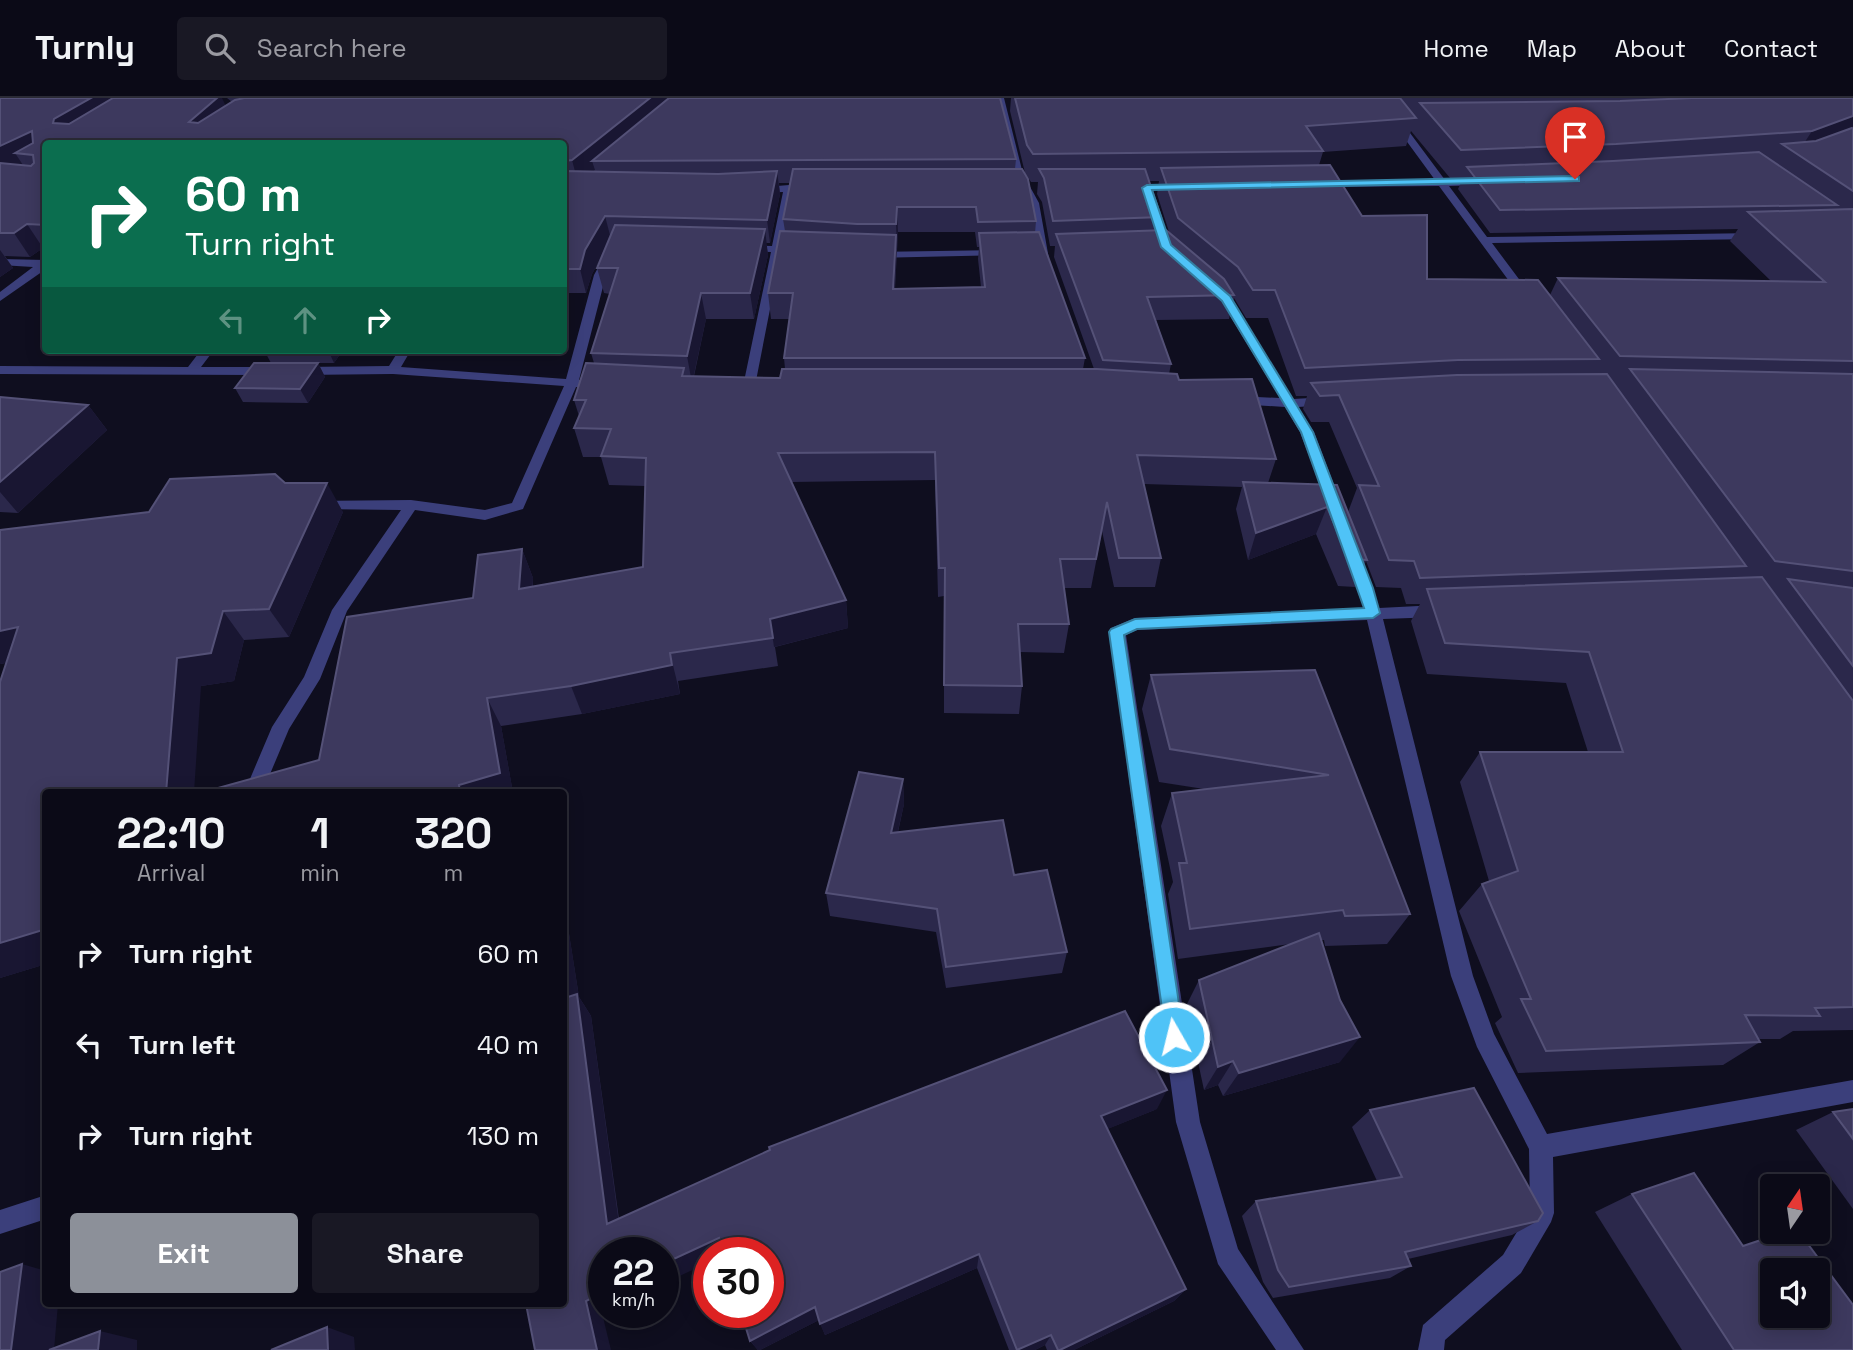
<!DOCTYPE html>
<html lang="en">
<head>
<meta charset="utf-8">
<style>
  :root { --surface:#0b0a17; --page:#191824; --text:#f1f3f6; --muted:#9a9aa1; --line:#2b2b36; --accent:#8c9099 }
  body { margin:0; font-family:"Space Grotesk",sans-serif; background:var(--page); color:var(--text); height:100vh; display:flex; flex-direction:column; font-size:26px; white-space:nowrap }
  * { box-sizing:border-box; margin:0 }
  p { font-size:23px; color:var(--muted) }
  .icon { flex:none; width:38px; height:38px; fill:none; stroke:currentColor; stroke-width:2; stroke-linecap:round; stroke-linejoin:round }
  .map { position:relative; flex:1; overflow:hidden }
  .panel { position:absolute; left:42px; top:691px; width:525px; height:518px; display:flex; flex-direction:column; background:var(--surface); border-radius:7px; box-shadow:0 4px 18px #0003,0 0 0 2px var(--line) }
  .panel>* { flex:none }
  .guide { position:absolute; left:42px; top:42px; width:525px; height:214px; border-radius:7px; box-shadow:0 4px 18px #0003,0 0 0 2px var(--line); background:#0b6e4f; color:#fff; overflow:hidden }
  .needle { width:46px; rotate:13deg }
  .buttons { position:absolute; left:1760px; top:1076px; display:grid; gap:14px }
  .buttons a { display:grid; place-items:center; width:70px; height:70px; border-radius:7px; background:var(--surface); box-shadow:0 4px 18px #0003,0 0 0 2px var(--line); font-size:35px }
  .speed { position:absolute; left:588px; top:1139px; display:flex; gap:14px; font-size:35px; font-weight:700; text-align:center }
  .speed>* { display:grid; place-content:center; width:91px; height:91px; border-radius:50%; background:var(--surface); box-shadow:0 4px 18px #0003,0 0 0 2px var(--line); line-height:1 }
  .speed small { font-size:18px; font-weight:400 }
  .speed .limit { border:10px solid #d22; background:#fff; color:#111 }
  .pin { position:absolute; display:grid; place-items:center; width:60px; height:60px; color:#fff; margin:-72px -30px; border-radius:50% 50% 50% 0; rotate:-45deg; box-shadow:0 0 7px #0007 }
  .pin .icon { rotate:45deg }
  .me { position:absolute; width:77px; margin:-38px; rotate:352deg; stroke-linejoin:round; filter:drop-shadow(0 0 5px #0008) }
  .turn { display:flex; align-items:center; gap:24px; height:147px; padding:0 28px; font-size:32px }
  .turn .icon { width:91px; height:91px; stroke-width:2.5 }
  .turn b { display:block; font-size:49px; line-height:60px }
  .lanes { display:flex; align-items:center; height:66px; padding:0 28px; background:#0003; justify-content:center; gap:35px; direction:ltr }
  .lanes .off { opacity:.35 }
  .eta { display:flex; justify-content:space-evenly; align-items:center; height:119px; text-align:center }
  .eta b { font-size:42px; font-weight:800; line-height:49px }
  .button { display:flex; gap:14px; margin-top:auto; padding:14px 28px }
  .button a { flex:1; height:80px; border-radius:7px; background:var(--accent); color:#fff; font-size:28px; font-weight:800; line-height:80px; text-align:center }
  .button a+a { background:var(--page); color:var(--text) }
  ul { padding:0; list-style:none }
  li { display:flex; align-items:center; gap:21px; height:91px; padding:0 28px }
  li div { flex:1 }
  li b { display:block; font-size:26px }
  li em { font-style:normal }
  header { display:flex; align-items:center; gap:42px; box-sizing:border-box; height:98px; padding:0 35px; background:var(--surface); border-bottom:2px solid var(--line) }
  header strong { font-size:33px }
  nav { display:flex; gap:38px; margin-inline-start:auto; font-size:24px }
  .search { width:490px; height:63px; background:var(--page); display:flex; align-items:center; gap:18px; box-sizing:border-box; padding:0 24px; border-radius:7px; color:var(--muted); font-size:26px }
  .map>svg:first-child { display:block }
</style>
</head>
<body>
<header>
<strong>Turnly</strong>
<div class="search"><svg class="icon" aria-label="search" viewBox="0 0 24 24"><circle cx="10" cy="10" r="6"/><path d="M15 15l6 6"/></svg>Search here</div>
<nav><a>Home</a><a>Map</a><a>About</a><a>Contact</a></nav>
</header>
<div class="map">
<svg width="1853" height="1252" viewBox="0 0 1853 1252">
  <rect width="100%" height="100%" fill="#0f0e1f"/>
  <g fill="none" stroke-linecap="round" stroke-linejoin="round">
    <!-- street -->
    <g fill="#3b3f7b" fill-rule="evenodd">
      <polygon points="996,0 1004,0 1023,76 1039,105 1049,161 1039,159 1029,105 1013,76"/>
      <polygon points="1375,0 1384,0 1445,82 1488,82 1488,86 1484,87 1449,88 1487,139 1757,135 1762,138 1757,141 1492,145 1533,200 1523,202 1439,88 1315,89 1315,85 1319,84 1435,82"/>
      <polygon points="789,87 812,87 817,90 812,93 793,94 783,148 799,149 804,152 799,155 781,155 754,293 748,297 742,293 771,154 744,153 739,150 744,147 772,148 783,94 756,95 751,92 752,90"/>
      <polygon points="1002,152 1006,153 1006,157 873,160 868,157 873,154"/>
      <polygon points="605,157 615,159 606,177 579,282 601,283 607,287 601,291 576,289 523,411 485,422 415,412 347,513 320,581 289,631 262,695 244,695 272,629 304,579 332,512 401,412 316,411 309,406 311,403 411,402 485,412 512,405 564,288 393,276 301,277 295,273 301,269 389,268 399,252 411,252 401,269 566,281 594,177"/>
      <polygon points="0,161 46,162 46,171 0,203 0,194 33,169 0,167"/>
      <polygon points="1216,189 1232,201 1293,301 1328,299 1335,303 1328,307 1298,309 1314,334 1342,408 1340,411 1335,413 1328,408 1300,334 1285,309 1237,306 1231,302 1237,298 1280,300 1221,203 1210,192"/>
      <polygon points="201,252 214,252 201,269 269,269 275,273 269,277 0,276 0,268 188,269"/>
      <polygon points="1352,449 1360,454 1379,510 1438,507 1446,513 1438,519 1383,521 1473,878 1494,936 1547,1036 1853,982 1853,1004 1553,1059 1554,1115 1551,1124 1521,1175 1445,1242 1444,1252 1418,1252 1423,1227 1503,1157 1530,1112 1529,1051 1477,949 1451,878 1367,522 1137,532 1126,537 1200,1024 1238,1151 1304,1252 1276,1252 1218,1166 1176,1024 1109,534 1111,530 1135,520 1364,511 1344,454"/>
      <polygon points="46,1097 46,1121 0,1136 0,1112"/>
    </g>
  </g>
  <!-- wall -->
  <g fill="#2b284b" fill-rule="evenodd">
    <path d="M0,0L226,8L232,4L227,0H667L668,1L1016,61L1015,71L1036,123L1035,135L1085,260L1083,271H1094L1054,159L1055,148H1050L1042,104L1037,96L1038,84H1031L1025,75L1010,13L1011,0H1853V932L1793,933L1780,941H1759L1760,944L1723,967L1518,975L1495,925L1502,919L1459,813L1482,786L1489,783L1460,684L1480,654H1588L1566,585L1427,576L1411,523L1420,506H1406L1401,490L1376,489L1366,463L1355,489L1338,488L1316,436L1248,462L1236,411L1242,389L1144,386L1161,460L1155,489H1114L1102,433L1091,490H1064L1069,526L1064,555L1020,554L1022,588L1019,616L944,615V498L938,499L935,382L791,384L846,502L848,530L775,549L778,568L678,583L680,596L582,616L501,628L513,695H200L319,662L473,500L522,451L533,480V488L643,469L645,388L609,387L601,359H583L574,330L579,318L574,302L594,265L591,255L610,196L604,195L597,170L603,156L592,176L586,195H564V46H46V150H43L30,159L5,158L13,170L0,179ZM1411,33L1450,80H1463L1458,91L1490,135L1738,131L1730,143L1771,183L1558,180L1550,197L1427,181L1362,118L1319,67L1323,54L1406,48ZM1149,83H1159L1157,96L1169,134L1158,132L1161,119ZM779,85H790L783,121L785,133L768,195L771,221H789L784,260L785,271L780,280L694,278L706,221H754L768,157L766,145H770L780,96ZM898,134H975L977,149H979L978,161L981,189L895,191ZM1234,200L1246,220H1268L1296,298H1307L1303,311L1311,324H1329L1357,390L1348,414L1268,385L1276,361L1179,282L1169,276L1171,266L1156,222L1229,221Z"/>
    <polygon points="264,252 343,252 334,265 318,265 325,279 308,305 243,304 235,290 271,265"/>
    <polygon points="0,299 88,307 107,332 18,415 0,414"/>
    <polygon points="285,385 343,414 289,539 244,542 234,583 201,588 46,695 46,866 0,880 6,565 0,566 149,414"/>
    <polygon points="1315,572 1410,816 1387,846 1325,848 1324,842 1321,842 1340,964 1223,998 1218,987 1204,992 1186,908 1199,882 1290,846 1178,861 1168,796 1173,784 1161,728 1172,695 1204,691 1159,684 1142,611 1151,577"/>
    <polygon points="903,681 904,706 898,734 1014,777 1067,854 1062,875 946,890 936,834 830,818 826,795"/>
    <polygon points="564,804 579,899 591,918 619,1121 1157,1011 1107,1031 1186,1191 1174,1203 1074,1252 1047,1252 1045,1247 1035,1252 1009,1252 977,1170 825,1237 819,1222 760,1252 758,1252 750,1243 768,1155 709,1155 602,1215 564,1206"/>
    <polygon points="1853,1011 1853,1111 1796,1032 1833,1014"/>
    <polygon points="1370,1012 1538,1123 1512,1137 1408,1161 1411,1168 1390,1180 1273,1200 1263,1184 1242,1118 1256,1103 1377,1083 1352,1029"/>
    <polygon points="1632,1096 1743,1148 1853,1252 1682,1252 1595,1114"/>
  </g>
  <!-- shaded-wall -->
  <g fill="#191632">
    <polygon points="91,0 140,0 67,46 53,25 54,21"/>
    <polygon points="217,0 222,0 231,19 201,46 189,24"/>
    <polygon points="650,0 667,0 669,10 592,63 595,72 578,85 572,62"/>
    <polygon points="1853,18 1853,39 1797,56 1812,33"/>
    <polygon points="32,33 33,57 15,55 23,67 0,84 0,48"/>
    <polygon points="777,73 780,96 770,145 767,122"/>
    <polygon points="897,109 898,134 897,151 896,126"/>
    <polygon points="605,118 611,141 592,176 586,195 580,171 585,152"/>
    <polygon points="27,126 43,150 30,159 14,135"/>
    <polygon points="765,131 768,157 754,221 750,195"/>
    <polygon points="896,137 896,162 893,217 893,191"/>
    <polygon points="0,152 13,170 0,179"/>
    <polygon points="701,195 706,221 692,285 687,258"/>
    <polygon points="328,252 343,252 334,265"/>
    <polygon points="318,265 325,279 308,305 300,291"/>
    <polygon points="88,307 107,332 18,415 0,394 0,384"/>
    <polygon points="327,385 343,414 289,539 269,511"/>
    <polygon points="1327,409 1316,436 1248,462 1256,435"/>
    <polygon points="522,451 533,480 531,519 519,491"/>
    <polygon points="846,502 848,530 774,549 770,521"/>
    <polygon points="223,513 244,542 234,583 201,588 194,695 166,695 177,560"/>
    <polygon points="18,529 46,558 0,566 0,533"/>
    <polygon points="670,555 680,596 582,616 571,588"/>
    <polygon points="487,600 501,628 513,695 460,695 459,687"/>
    <polygon points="903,681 904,706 892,759 891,735"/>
    <polygon points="564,804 579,899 591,918 621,1141 607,1126 564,867"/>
    <polygon points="46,831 46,866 0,880 0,845"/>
    <polygon points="1360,939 1340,964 1223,998 1239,975"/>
    <polygon points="1233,963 1218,987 1204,992 1218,969"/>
    <polygon points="1167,992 1157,1011 1093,1037 1101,1018"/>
    <polygon points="719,1140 728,1155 709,1155 709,1164 663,1186 663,1166"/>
    <polygon points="979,1156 977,1170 825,1237 820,1226"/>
    <polygon points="22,1166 46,1173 46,1206 58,1206 54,1252 11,1252"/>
    <polygon points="1186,1191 1174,1203 1074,1252 1060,1252"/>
    <polygon points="604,1194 604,1214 602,1215 611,1252 597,1252 586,1203"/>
    <polygon points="815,1209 821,1221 760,1252 758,1252 750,1243"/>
    <polygon points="327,1229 354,1239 355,1252 328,1252"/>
    <polygon points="100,1233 137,1242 137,1252 98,1252"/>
    <polygon points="1051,1237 1045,1247 1035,1252 1018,1252"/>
  </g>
  <!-- building -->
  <g fill="#3d395e" stroke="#545177" stroke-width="2" fill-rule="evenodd">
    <polygon points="0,0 91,0 54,21 53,25 69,26 113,0 217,0 189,24 198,25 235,2 244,0 650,0 572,62 564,63 564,46 46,46 46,127 27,126 14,135 0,135 0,65 31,68 34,65 33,57 15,55 33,45 32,33 0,48"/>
    <polygon points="669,0 1000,0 1016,61 592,63"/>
    <polygon points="1015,0 1400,0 1416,20 1306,28 1323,53 1033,56 1027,47"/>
    <polygon points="1692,0 1853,0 1853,18 1812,33 1616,46 1461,52 1420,5 1620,3"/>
    <polygon points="1852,30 1853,31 1853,93 1782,46 1816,43"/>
    <polygon points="1759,54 1837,107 1500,112 1467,69 1613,63"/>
    <polygon points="1330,67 1362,118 1427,117 1427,181 1538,182 1599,261 1458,262 1305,270 1275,192 1253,192 1238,169 1178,120 1161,70"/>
    <polygon points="793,71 1022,71 1028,81 1036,123 978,124 976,109 897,109 896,126 857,126 783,121"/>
    <polygon points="1039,71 1145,71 1161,119 1053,123 1044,80"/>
    <polygon points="564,73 718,76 777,73 767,122 605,118 585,152 580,171 564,171"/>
    <polygon points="1853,111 1853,263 1620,258 1558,180 1825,184 1748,114"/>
    <polygon points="615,127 765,131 750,195 701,195 687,258 591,255 618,170 597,170"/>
    <polygon points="1166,132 1224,181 1234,197 1147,199 1171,266 1103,262 1056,136"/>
    <polygon points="780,133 896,137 893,191 985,189 979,135 1039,134 1085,260 784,260 793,195 768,195"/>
    <polygon points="254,265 318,265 300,291 235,290"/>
    <polygon points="586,265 684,270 682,278 780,280 782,271 1097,271 1177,276 1179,282 1252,281 1276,361 1137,357 1161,460 1119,460 1107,404 1096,461 1060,461 1069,526 1018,526 1022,588 944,587 945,470 939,470 935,354 778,355 846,502 770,521 773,540 670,555 672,567 571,588 487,600 500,675 459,687 460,695 200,695 319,662 347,519 473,500 478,457 522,451 519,491 643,469 646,360 601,358 611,331 574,330 586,302 574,302"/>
    <polygon points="1630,271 1853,276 1853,473 1775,463"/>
    <polygon points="1607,276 1746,468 1420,480 1414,463 1389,462 1359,387 1379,388 1339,297 1320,298 1311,285 1457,277"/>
    <polygon points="0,299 88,307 0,384"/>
    <polygon points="275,376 285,385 327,385 269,511 223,513 211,555 177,560 166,695 46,695 46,831 0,845 0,584 18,529 0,533 0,432 149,414 170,381"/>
    <polygon points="1243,384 1337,387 1367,462 1349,461 1327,409 1256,435"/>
    <polygon points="1762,479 1853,603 1853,909 1815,910 1820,918 1745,917 1760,944 1546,953 1521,901 1531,901 1482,786 1518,773 1480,654 1623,654 1589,554 1445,545 1427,491"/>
    <polygon points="1788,481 1853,490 1853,568"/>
    <polygon points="1315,572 1410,816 1345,818 1343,812 1190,831 1179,765 1187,765 1172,695 1329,677 1170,651 1151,577"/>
    <polygon points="859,674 903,681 891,735 1003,722 1014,777 1047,772 1067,854 946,869 937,811 826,795"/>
    <polygon points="1319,835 1340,902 1360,939 1239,975 1233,963 1218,969 1199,882"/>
    <polygon points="564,867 568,899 577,896 607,1126 770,1052 769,1049 1125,913 1167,992 1101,1018 1186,1191 1060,1252 1058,1252 1051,1237 1017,1252 979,1156 820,1226 815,1209 750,1243 741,1214 768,1214 768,1155 723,1155 719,1140 663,1166 663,1155 604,1155 604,1194 586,1203 597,1252 535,1252 526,1206 564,1206"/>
    <polygon points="1474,990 1543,1115 1538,1123 1405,1154 1411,1168 1289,1189 1278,1172 1256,1103 1402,1079 1370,1012"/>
    <polygon points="1853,1011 1853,1041 1833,1014"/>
    <path d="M1694,1075L1743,1148L1785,1134H1799L1853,1207V1252H1734L1632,1096ZM1773,1172H1818V1218H1773Z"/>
    <polygon points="22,1166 11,1252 0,1252 0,1174"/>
    <polygon points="327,1229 328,1252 271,1252"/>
    <polygon points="100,1233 98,1252 49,1252"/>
  </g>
  <!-- route -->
  <polygon fill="#4fc3f7" stroke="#337fa1" stroke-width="2" points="1575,78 1579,79 1579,83 1152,92 1171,147 1230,198 1313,334 1373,490 1380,515 1373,520 1137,531 1124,537 1184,939 1181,946 1174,948 1167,946 1109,534 1111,531 1135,521 1364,510 1301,334 1222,203 1161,149 1142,90 1147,87"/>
</svg>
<div class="buttons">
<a><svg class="needle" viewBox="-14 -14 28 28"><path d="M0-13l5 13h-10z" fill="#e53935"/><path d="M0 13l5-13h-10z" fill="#9a9aa1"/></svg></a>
<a><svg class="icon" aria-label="sound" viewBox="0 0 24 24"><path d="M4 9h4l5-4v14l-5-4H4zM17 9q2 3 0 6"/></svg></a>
</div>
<div class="speed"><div>22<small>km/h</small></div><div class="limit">30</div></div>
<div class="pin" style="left:1575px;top:81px;background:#d93025"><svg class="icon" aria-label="arrive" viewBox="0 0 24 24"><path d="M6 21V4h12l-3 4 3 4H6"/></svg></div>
<svg class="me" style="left:1174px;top:939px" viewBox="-20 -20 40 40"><circle r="17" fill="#4fc3f7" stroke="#fff" stroke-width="3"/><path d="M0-11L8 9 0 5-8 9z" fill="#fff"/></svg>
<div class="guide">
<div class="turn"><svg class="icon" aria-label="right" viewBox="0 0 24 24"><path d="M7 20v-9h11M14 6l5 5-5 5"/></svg><div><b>60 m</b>Turn right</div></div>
<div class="lanes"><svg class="icon off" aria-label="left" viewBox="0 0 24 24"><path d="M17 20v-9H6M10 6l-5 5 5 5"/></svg><svg class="icon off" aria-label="ahead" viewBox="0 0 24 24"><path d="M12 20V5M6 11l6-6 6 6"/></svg><svg class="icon" aria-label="right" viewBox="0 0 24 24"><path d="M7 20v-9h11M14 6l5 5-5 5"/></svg></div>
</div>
<section class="panel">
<div class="eta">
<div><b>22:10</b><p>Arrival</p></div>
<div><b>1</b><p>min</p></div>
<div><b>320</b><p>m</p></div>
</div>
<ul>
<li><svg class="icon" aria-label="right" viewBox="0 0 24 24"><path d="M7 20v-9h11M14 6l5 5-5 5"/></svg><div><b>Turn right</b></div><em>60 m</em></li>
<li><svg class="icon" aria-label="left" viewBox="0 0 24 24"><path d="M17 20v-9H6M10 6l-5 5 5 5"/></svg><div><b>Turn left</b></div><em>40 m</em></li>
<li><svg class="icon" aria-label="right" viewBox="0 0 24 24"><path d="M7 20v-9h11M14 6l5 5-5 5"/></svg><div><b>Turn right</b></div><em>130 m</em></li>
</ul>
<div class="button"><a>Exit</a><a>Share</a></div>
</section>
</div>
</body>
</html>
